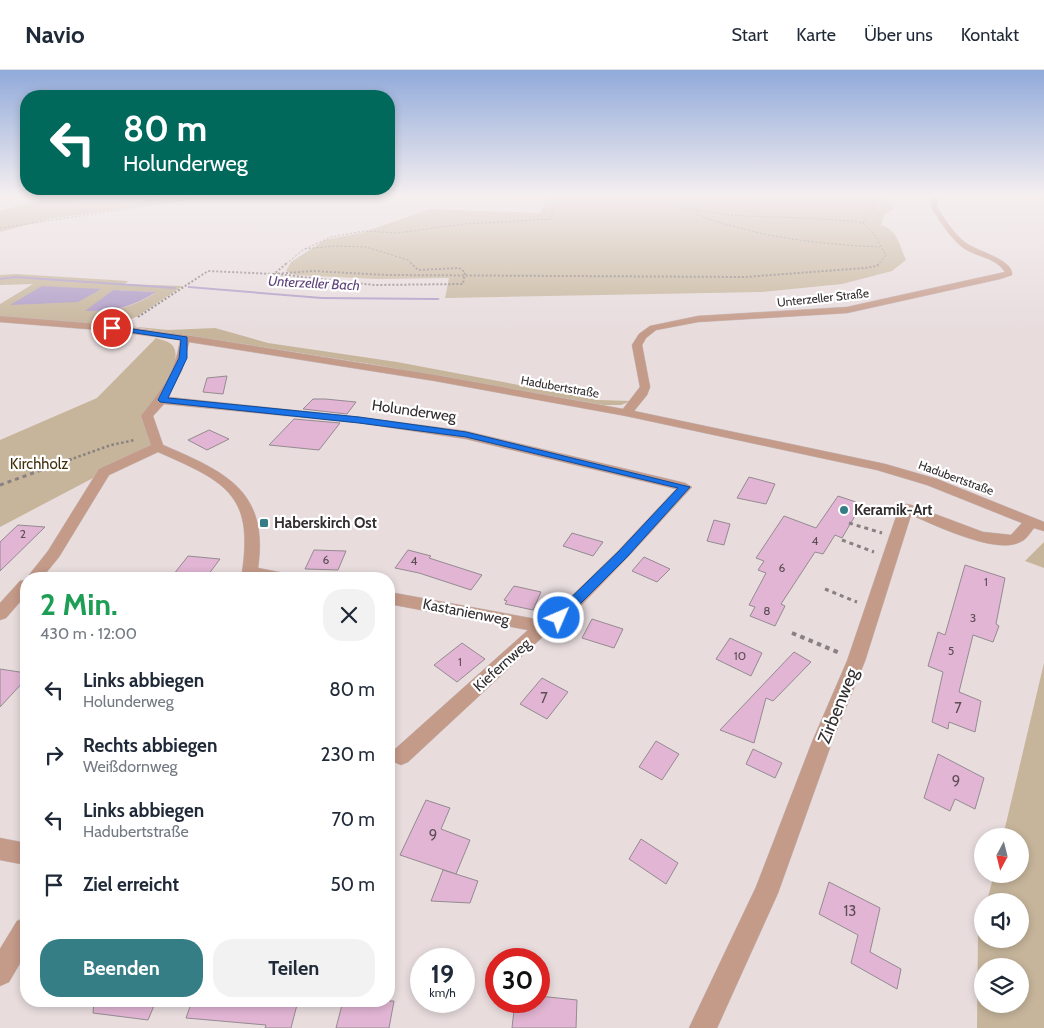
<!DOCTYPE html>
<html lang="de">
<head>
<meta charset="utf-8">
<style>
  :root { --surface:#fff; --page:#f2f2f3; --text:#1f2937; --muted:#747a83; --line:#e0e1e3; --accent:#367e86 }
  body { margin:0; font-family:Cabin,sans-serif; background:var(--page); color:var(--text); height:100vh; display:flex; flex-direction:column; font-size:19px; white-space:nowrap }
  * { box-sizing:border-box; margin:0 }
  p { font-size:16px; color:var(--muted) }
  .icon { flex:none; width:28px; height:28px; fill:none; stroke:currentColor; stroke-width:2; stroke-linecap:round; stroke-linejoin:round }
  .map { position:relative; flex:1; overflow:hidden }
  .sheet { position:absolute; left:20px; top:502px; width:375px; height:435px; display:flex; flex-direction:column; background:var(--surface); border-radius:20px; box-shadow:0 2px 8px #0003 }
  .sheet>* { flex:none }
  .banner { position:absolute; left:20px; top:20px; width:375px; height:105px; border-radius:20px; box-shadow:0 2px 8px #0003; background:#00695c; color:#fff; overflow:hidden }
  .needle { width:32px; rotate:187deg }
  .buttons { position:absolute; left:974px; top:758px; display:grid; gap:10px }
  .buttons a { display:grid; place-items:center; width:55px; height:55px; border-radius:50%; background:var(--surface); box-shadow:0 2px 8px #0003; font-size:25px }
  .speed { position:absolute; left:410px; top:878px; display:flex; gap:10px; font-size:25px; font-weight:700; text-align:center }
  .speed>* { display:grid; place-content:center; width:65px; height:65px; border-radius:50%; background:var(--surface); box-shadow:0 2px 8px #0003; line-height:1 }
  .speed small { font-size:12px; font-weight:400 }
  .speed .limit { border:8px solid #d22; background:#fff; color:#111 }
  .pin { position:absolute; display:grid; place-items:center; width:42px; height:42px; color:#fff; margin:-21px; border:2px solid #fff; border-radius:50%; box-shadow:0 1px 5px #0007 }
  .me { position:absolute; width:55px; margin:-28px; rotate:45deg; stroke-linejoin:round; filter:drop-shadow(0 0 4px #0008) }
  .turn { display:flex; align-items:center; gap:18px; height:105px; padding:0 20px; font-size:22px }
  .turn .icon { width:65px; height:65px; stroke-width:2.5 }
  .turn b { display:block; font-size:35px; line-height:42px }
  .round { display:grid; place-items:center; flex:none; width:52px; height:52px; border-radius:20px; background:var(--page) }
  .overview { display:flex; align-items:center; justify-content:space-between; height:85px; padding:0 20px }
  h1 { font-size:30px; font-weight:700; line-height:38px; color:#1e9e55 }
  .cta { display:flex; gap:10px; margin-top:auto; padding:10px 20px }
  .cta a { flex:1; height:58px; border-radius:20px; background:var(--accent); color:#fff; font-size:20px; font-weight:700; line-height:58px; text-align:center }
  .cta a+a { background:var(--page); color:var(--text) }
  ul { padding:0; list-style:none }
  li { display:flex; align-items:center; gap:15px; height:65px; padding:0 20px }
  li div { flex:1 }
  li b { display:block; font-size:19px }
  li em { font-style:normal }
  header { display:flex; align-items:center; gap:30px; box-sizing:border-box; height:70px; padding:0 25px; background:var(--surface); border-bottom:1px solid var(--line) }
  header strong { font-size:24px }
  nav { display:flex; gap:28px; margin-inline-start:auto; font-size:18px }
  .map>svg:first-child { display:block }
</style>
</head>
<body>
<header>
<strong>Navio</strong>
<nav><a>Start</a><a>Karte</a><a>Über uns</a><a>Kontakt</a></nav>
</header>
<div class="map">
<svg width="1044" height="958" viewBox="0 0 1044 958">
  <rect width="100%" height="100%" fill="#e8dcdd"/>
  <!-- green -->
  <g fill="#c6b59b" fill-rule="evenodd">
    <path d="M52,127H78L71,131C116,135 159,127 204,127L49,149L0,162V141Z"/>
    <path d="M548,127H883L895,138L884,145L881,155C898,160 899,175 906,190L892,201L842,214L761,222L445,228L449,208L376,209L295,205L286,201L291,192L325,170L364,162L430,139L540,143Z"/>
    <path d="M16,204L128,211L125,214L183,216L136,247L116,255L0,247V234L33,214L0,215V205ZM113,220L154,222L155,223C134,237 111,242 86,241Z"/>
    <polygon points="128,256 168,260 215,258 268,273 397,292 599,330 631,331 621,335 603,335 370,294"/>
    <path d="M156,268C162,270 169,271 173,276C185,294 153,335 141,347L152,377L0,457V370L97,328Z"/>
    <polygon points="1044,472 1044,498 1025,491"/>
    <path d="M1044,593V958H977L978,860L982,846V869H1020V831H987L994,804H1020V766H1003ZM982,896H1020V934H982Z"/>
  </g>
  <!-- water -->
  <g fill="#ae9bc6">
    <polygon points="42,216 101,219 78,232 10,235"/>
    <path d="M113,220L156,222C133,237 112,242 85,241Z"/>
  </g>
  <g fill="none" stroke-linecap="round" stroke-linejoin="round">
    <!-- stream -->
    <g fill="#ae9bc6" fill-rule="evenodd">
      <polygon points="15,206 175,217 177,218 175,219 15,208 0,210 0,208"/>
      <polygon points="188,216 322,227 438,228 440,229 438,230 322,229 189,218 188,218"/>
    </g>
  </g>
  <!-- building -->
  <g fill="#e1b5d3" stroke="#948b91">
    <polygon points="227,306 223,324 203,322 207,308"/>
    <polygon points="313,329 325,329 356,332 347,344 303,339"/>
    <polygon points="294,349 340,353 319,380 269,375"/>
    <polygon points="209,360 229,369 207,380 188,370"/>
    <polygon points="749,407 775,414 766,434 737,428"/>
    <polygon points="838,426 856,432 853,437 859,439 842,468 835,465 823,484 815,482 781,534 785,536 775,556 750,546 755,537 749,535 766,503 758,500 764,491 756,488 784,446 816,458"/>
    <polygon points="714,450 730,454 724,475 707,471"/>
    <polygon points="18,455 45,457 0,501 0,472"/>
    <polygon points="572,463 603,472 593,486 563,476"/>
    <polygon points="314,480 346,481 338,500 305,499"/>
    <polygon points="408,480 431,486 429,488 482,505 471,520 419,503 395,498"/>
    <polygon points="188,486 220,489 205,509 170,509"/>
    <polygon points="644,487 670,499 657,512 632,501"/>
    <polygon points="965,495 1005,508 996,554 999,556 993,572 973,565 959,622 981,631 975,662 949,652 948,659 932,652 943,602 928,596 938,562 945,565"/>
    <polygon points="514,516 541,522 533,540 505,534 507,531 504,530"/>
    <polygon points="592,549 623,559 614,578 582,568"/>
    <polygon points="730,568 762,583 751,606 716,589"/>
    <polygon points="462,573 485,589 457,612 434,595"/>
    <polygon points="794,582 811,592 773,631 766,628 754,673 720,660"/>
    <polygon points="0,599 26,603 26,609 0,637"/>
    <polygon points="542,608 568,622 547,649 520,634"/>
    <polygon points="656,671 679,684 662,710 639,697"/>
    <polygon points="753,679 782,693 775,708 746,694"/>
    <polygon points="938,684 984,708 975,739 955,729 950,741 924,728"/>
    <polygon points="426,730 450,738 441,759 470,770 456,804 400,785"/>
    <polygon points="641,769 678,793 666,814 629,789"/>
    <polygon points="443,800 478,811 470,833 431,831"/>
    <polygon points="829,812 880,838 870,882 901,899 897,919 851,893 858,865 819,844"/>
    <polygon points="539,926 577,930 576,958 512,958 515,931 539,931"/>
    <polygon points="94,931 156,931 148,950 93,943"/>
    <polygon points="192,931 298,931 291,958 265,958 266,955 186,948"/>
    <polygon points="343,931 394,931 389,958 336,958"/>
  </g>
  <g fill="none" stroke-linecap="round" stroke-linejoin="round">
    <!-- minor casing -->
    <g stroke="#c4b9ba" stroke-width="1">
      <g id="minor">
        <path d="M932,127H938L937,137C945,150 954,164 966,173C978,182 1013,189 1012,205L1000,209L847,243L698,252L656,260L646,268L642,275L650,317L647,325L634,341L885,394L937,409L1044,452V461L1034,458C1030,463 1026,470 1020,472C996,485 935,455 911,445L865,591L832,672L778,823L717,958H689L756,817L812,672L847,591L899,438L906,434L911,435L983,462L1011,465L1022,453L927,415L877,400L626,346L435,311L189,272L182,300L168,327L359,347L466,361L685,413L692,417L628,487L565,552L549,561L408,692L401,695L394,692L391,686L394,680L528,560L389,534V522L541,550L553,544L618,481L676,419L466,369L359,353L164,334L153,346L163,375C225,402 269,420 258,498L294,505L296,509H241C255,426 229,413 158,382L109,405L59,487L41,509H26V525L6,548L0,550V533L20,511L25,510L48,481L99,399L151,375L141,346C161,320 175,304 180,270L112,261L0,252V246L112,255L185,265L435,305L623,339L640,317L632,275L639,264L650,256L698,246L847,237L1005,202C996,187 975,187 962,177C949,166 940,151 931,137Z"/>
        <polygon points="0,768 26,773 26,795 0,790"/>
        <polygon points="26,848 26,883 9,912 0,916 0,879 17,851"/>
      </g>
    </g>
    <!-- path-far4 -->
    <g stroke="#898081" stroke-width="1" stroke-dasharray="2 2" stroke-linecap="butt">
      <path d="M662,127C709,153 781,144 834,150C842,151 857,150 864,154C874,161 880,175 886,185L879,194"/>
      <path d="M684,139C746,166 813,174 880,177"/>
      <polyline points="863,153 874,137 872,127"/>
      <polyline points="0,158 206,127"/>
      <polyline points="305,179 331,167 364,161 397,163 465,154 551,149 555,127"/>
      <polyline points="286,194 304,179 334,176 366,177 408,190 412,194"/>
    </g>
    <!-- path-far3 -->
    <g stroke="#898081" stroke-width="2" stroke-dasharray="2 2" stroke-linecap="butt">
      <polyline points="274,204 313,201 387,205 745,207 865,198 877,196 880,193"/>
      <polyline points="277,204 374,215 463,214 465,202 459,198 418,200 411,193"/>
      <polyline points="138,247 208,201 274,204 287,193"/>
    </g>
    <!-- path-far2 -->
    <polyline stroke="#898081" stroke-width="2.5" stroke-dasharray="2.5 2.5" stroke-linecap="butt" points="69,390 111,375 135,370"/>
    <!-- path-far1 -->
    <g stroke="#898081" stroke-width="3" stroke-dasharray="4 4" stroke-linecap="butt">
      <polyline points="0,415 72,389"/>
      <polyline points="849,453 882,463"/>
      <polyline points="842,470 874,482"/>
      <polyline points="825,519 857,532"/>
    </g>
    <!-- path -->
    <polyline stroke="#898081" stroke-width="4" stroke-dasharray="4.5 4.5" stroke-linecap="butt" points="792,563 840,583"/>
    <!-- minor -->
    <use href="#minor" fill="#c49a88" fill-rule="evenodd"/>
  </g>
  <!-- sky -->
  <linearGradient id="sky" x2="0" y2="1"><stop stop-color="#91aada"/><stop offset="0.48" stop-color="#f5eff0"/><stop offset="1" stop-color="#f5eff0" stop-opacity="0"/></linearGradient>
  <rect width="1044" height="262" fill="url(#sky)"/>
  <!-- route -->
  <polygon fill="#1a73e8" stroke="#114b97" points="112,256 187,267 187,288 168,328 359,347 466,362 690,417 627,487 563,551 559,552 552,548 554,544 619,481 678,418 466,367 359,353 160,332 158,330 179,288 181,270 110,259"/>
  <!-- markers -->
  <g fill="#367e86" stroke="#fff" stroke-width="2">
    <circle cx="844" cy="440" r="5"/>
    <rect x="259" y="448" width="10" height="10" rx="2.5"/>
  </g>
  <g text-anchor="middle" stroke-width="4.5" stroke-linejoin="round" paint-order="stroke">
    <!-- far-street labels -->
    <g font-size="12" fill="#322d2e" stroke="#fff">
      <text transform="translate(823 228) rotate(-6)" y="4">Unterzeller Straße</text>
      <text transform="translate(560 317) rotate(10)" y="4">Hadubertstraße</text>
      <text transform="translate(956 408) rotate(20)" y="4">Hadubertstraße</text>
    </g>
    <!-- number labels -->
    <g font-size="12" fill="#5e4f57">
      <text x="23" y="468">2</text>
      <text x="815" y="475">4</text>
      <text x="326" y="494">6</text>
      <text x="414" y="495">4</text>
      <text x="782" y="502">6</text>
      <text x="986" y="516">1</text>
      <text x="767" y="545">8</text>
      <text x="973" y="552">3</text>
      <text x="951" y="585">5</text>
      <text x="740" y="590">10</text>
      <text x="460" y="596">1</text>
    </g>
    <!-- far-water labels -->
    <g font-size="14" font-style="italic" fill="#5e437b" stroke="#fff">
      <text transform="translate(314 213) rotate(3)" y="5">Unterzeller Bach</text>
    </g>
    <!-- street labels -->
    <g font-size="15" fill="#322d2e" stroke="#fff">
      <text transform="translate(414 341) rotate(8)" y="5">Holunderweg</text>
      <text transform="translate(466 542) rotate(11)" y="5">Kastanienweg</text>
      <text transform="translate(502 595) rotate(-42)" y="5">Kiefernweg</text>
    </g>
    <!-- park labels -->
    <g font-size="15" fill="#422e0b" stroke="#fff">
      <text x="39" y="399">Kirchholz</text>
    </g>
    <!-- poi labels -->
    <g font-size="15" font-weight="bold" fill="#322d2e" stroke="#fff" text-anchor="start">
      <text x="854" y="445">Keramik-Art</text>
      <text x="274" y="458">Haberskirch Ost</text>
    </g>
    <!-- near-number labels -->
    <g font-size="15" fill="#5e4f57">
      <text x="544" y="633">7</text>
      <text x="958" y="643">7</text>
      <text x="956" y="716">9</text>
      <text x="433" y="770">9</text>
      <text x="850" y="846">13</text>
    </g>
    <!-- near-street labels -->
    <g font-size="18" fill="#322d2e" stroke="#fff">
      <text transform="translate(838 636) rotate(-68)" y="6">Zirbenweg</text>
    </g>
  </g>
</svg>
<div class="buttons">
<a><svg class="needle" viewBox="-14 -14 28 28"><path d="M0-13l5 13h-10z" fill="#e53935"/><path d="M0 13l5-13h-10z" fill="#747a83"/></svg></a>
<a><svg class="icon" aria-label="sound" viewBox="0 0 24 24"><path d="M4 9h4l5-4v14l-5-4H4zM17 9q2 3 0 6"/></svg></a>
<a><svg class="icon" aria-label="layers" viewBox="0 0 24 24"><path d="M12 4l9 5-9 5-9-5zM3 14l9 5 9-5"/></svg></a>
</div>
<div class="speed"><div>19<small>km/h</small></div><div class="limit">30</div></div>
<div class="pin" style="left:112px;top:258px;background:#d93025"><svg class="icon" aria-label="arrive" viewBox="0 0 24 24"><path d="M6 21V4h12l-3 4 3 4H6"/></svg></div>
<svg class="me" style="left:559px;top:548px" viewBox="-20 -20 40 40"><circle r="17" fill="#1a73e8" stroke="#fff" stroke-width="3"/><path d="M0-11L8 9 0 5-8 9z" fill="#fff"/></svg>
<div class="banner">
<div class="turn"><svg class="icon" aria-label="left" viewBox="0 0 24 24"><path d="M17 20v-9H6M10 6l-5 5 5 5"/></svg><div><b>80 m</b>Holunderweg</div></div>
</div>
<section class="sheet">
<div class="overview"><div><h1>2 Min.</h1><p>430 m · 12:00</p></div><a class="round"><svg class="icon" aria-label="close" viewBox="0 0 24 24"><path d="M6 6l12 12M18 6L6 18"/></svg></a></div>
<ul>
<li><svg class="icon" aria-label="left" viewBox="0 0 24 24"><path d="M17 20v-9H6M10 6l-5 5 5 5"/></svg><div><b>Links abbiegen</b><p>Holunderweg</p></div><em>80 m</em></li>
<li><svg class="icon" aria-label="right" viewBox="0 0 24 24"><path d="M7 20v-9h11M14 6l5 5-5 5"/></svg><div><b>Rechts abbiegen</b><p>Weißdornweg</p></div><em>230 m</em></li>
<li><svg class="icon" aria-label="left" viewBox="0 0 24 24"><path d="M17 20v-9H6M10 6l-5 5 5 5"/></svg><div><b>Links abbiegen</b><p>Hadubertstraße</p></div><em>70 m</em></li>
<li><svg class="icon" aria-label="arrive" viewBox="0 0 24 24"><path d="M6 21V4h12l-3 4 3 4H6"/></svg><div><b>Ziel erreicht</b></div><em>50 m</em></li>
</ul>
<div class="cta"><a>Beenden</a><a>Teilen</a></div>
</section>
</div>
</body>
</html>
